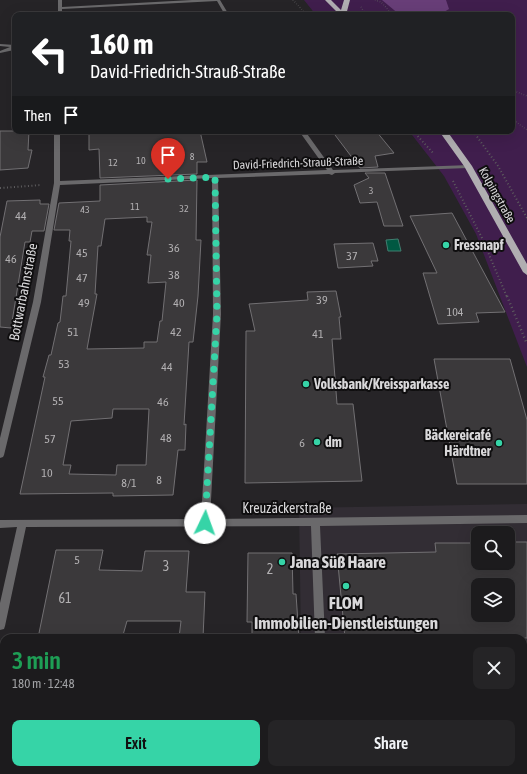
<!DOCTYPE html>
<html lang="en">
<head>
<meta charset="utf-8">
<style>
  :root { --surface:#1c1b1d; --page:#252426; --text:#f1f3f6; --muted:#a0a1a4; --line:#3a393b; --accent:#36d4a7 }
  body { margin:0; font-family:"Asap Condensed",sans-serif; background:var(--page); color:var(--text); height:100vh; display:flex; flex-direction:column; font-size:15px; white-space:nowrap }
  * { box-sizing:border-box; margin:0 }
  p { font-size:13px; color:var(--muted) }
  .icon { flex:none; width:22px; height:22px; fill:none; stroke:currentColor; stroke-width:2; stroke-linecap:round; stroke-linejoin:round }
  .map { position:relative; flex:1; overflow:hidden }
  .sheet { position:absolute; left:0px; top:634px; width:527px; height:140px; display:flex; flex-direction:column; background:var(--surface); border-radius:12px 12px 0 0; box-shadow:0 4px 16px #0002,0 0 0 1px var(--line) }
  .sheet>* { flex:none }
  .top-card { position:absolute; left:12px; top:12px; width:503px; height:122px; border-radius:8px; box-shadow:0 4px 16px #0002,0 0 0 1px var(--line); background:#202124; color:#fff; overflow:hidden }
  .buttons { position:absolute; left:471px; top:526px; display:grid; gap:8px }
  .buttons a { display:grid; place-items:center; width:44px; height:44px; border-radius:8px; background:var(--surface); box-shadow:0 4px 16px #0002,0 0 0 1px var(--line); font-size:20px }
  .pin { position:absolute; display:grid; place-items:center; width:34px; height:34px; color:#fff; margin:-41px -17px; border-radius:50% 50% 50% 0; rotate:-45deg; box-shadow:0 0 4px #0007 }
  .pin .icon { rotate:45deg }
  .me { position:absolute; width:44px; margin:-22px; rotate:3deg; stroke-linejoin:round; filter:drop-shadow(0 0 3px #0008) }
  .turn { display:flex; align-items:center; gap:14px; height:84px; padding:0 12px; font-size:18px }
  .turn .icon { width:52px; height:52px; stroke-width:2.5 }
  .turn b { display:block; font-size:28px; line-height:34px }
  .then { display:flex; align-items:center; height:38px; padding:0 12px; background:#0003; gap:8px; font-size:15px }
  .round { display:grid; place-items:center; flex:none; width:42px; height:42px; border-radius:8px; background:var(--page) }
  .head { display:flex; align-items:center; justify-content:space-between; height:68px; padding:0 12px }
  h1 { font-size:24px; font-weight:600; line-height:30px; color:#1e9e55 }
  .primary-button { display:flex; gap:8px; margin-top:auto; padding:8px 12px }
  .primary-button a { flex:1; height:46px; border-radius:8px; background:var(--accent); color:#111; font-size:16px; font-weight:600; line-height:46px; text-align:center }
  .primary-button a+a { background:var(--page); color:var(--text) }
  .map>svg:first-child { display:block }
</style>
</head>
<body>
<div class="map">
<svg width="527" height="774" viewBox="0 0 527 774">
  <rect width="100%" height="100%" fill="#262427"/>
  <!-- built -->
  <path fill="#322d34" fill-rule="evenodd" d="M527,504V774H0V745H4V770H523V638H301L299,508ZM478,533H508V563H478ZM478,585H508V615H478Z"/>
  <!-- green -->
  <polygon fill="#401e4d" points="304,0 527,0 527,367 476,234 444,176 409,131 512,131 512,15 316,15"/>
  <!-- forest -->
  <polygon fill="#683e78" points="382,0 446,0 449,9 439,15 400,15"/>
  <!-- water -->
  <polygon fill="#005842" stroke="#417e70" points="398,239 401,251 388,251 386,240"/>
  <!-- building -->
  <g fill="#3b393b" stroke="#727073" fill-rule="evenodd">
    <polygon points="0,131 29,131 28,150 32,150 28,168 0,170"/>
    <polygon points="89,131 200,131 207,162 197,162 197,174 100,178 99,149 89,150"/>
    <polygon points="332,131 376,131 394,153 375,156 378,167 360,168"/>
    <polygon points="365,173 385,173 403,226 384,226 377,202 360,203 354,185 369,178"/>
    <path d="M197,180L196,240H201L198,296L193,342H189L184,425L186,424L185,450H178L173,495L113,496V493L20,494L45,377H43L49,355H51L58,323L60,322L63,296H66L71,241H69L70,230H54L59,203L100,201V185ZM147,217V222H152L147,255H151L148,283L166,282L162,321H160L157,342H144V348L87,349L97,294H95L98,246H101L105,219ZM113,409H149L146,465H117L116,475L69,474L71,465H63L71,421L112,418Z"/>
    <polygon points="40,200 40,204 49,204 44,231 32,231 30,242 25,242 11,328 0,327 0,237 7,201"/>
    <polygon points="452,213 505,312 476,313 479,322 438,324 423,273 437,273 410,216"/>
    <polygon points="373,243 378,261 371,261 373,266 338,268 334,244"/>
    <polygon points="336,291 341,317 339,317 341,339 332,339 337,404 353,404 362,481 245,483 246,331 255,331 249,304 308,300 307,292"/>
    <polygon points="434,359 510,359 527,420 527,484 457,484"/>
    <path d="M508,542H527V638H345L337,554L436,552L435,543H478V563H508ZM478,585H508V615H478Z"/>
    <polygon points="56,550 103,550 99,570 142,571 145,551 189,551 186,592 205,592 203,638 179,638 181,621 127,621 123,635 78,634 78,638 38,638"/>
    <polygon points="248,553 292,553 293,594 296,594 299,638 252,638 252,622 247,622"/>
  </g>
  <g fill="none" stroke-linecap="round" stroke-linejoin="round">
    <!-- path-far2 -->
    <g stroke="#5e5d5f" stroke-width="1.5" stroke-dasharray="0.5 2" stroke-linecap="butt">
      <polyline points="293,0 307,15"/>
      <polyline points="375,0 381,2 393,15"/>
      <polyline points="361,7 366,15"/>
      <polyline points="512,90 527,96"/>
      <polyline points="512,119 527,130"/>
    </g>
    <!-- path-far1 -->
    <g stroke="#5e5d5f" stroke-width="2" stroke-dasharray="1 2.5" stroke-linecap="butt">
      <polyline points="413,131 434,154"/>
      <polyline points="473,131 498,166 527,218"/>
      <polyline points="453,181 482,238 507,297"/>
      <polyline points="0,188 41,185"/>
    </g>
    <!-- path -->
    <polyline stroke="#5e5d5f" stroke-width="2.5" stroke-dasharray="1 3" stroke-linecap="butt" points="507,296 527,344"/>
    <!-- lane -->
    <polygon fill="#6a696b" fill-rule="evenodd" points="0,44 15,45 14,50 0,53 0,51 10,47 0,46"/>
    <!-- street -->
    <g fill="#6a696b" fill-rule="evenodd">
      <polygon points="58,0 62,0 62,7 192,0 220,0 229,15 225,15 217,1 62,9 62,15 58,15"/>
      <polygon points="54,131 60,131 60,181 327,170 299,131 305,131 333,170 470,165 471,166 468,168 335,173 332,175 329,174 218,178 221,314 210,519 527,515 527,523 320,526 325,638 315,638 311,526 26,527 5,626 4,629 0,630 0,603 17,527 0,528 0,520 201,519 213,314 212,178 60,185 41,302 4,455 3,457 0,458 0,438 33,302 54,183"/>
    </g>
    <!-- primary -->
    <g fill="#b0aeb1" fill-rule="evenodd">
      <polygon points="325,0 331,0 341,10 344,0 350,0 346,15 340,15"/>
      <polygon points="439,131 447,131 472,166 527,264 527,275 523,272 464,166"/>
    </g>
  </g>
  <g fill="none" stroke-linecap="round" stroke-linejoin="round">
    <!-- route -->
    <polyline stroke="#36d4a7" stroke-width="7" stroke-dasharray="0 12.6" points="168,179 215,177 217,314 205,523"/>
  </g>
  <!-- markers -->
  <g fill="#36d4a7" stroke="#0f0e0f" stroke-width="1.5">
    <circle cx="446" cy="245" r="4"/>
    <circle cx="306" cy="384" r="4"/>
    <circle cx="317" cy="442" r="4"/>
    <circle cx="499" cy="443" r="4"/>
    <circle cx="282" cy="562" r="4"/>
    <circle cx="346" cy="586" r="4"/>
  </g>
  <g text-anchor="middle" stroke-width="4" stroke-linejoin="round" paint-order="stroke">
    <!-- far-number labels -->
    <g font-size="10" fill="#b2b0b2">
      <text x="192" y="160">8</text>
      <text x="141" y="164">10</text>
      <text x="113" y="166">12</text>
      <text x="371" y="194">3</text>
      <text x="135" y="210">11</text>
      <text x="184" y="212">32</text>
      <text x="85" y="213">43</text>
    </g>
    <!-- far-street labels -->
    <g font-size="12" fill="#d9d8da" stroke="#0f0e0f">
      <text transform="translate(298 163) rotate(-2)" y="4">David-Friedrich-Strauß-Straße</text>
      <text transform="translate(497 195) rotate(61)" y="4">Kolpingstraße</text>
    </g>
    <!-- number labels -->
    <g font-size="12" fill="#b2b0b2">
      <text x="21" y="220">44</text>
      <text x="174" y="252">36</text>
      <text x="82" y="257">45</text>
      <text x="352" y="260">37</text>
      <text x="11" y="263">46</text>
      <text x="174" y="279">38</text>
      <text x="82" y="282">47</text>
      <text x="322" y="304">39</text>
      <text x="84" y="307">49</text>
      <text x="179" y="307">40</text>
      <text x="455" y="316">104</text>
      <text x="73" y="336">51</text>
      <text x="176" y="336">42</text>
      <text x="318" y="338">41</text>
      <text x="64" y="368">53</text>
      <text x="167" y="371">44</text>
      <text x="58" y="405">55</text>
      <text x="163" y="406">46</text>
      <text x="166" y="442">48</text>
      <text x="50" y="443">57</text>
      <text x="302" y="447">6</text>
      <text x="47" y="477">10</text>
      <text x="159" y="484">8</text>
      <text x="129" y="487">8/1</text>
      <text x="77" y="564">5</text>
    </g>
    <!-- poi labels -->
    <g font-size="14" font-weight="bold" fill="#d9d8da" stroke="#0f0e0f" text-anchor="start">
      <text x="454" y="250">Fressnapf</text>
      <text x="314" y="389">Volksbank/Kreissparkasse</text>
      <text x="491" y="440" text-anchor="end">Bäckereicafé<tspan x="491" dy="16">Härdtner</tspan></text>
      <text x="325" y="447">dm</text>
    </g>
    <!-- street labels -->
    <g font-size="14" fill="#d9d8da" stroke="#0f0e0f">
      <text transform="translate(23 292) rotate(-79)" y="5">Bottwarbahnstraße</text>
      <text x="287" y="513">Kreuzäckerstraße</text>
    </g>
    <!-- near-number labels -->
    <g font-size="14" fill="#b2b0b2">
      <text x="166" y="571">3</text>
      <text x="270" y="574">2</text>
      <text x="65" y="603">61</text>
    </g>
    <!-- near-poi labels -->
    <g font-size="17" font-weight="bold" fill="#d9d8da" stroke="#0f0e0f" text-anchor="start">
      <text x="290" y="568">Jana Süß Haare</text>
      <text x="346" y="609" text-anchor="middle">FLOM<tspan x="346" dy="20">Immobilien-Dienstleistungen</tspan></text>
    </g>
  </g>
</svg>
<div class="buttons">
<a><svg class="icon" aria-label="search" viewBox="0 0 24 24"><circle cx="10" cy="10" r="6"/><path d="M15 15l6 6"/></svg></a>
<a><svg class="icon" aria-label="layers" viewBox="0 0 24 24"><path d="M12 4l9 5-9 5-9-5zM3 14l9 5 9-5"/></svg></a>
</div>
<div class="pin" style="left:168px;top:179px;background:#d93025"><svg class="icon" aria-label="arrive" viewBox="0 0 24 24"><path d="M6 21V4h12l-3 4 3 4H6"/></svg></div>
<svg class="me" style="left:205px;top:523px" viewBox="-20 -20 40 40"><circle r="19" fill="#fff"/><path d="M0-13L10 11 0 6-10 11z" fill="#36d4a7"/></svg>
<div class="top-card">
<div class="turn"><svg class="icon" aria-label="left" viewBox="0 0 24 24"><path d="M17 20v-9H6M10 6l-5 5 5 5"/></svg><div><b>160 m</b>David-Friedrich-Strauß-Straße</div></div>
<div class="then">Then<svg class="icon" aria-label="arrive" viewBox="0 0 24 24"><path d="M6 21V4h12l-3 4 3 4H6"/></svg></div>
</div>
<section class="sheet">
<div class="head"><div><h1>3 min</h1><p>180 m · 12:48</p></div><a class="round"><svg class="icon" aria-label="close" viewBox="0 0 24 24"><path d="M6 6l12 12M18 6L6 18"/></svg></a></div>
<div class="primary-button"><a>Exit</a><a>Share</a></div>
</section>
</div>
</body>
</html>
